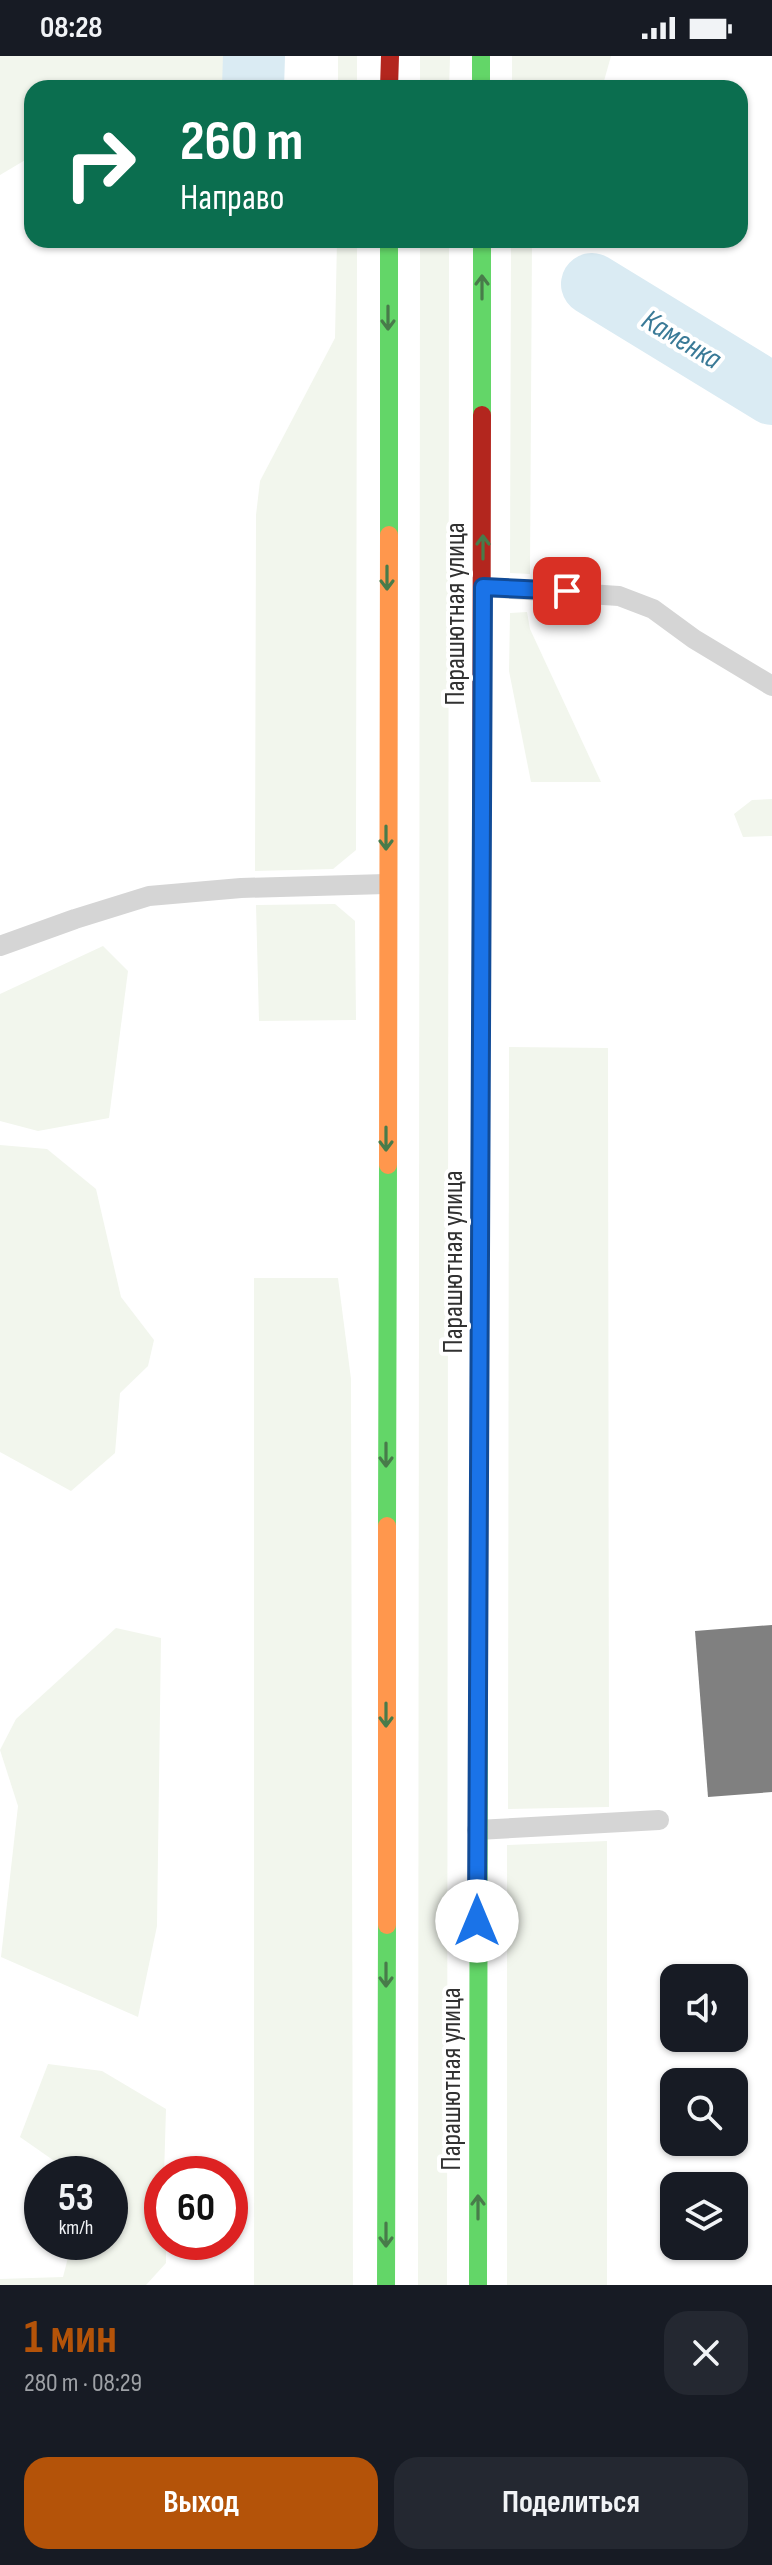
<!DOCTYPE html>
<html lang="ru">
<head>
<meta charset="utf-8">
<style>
  :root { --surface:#171b24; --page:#242831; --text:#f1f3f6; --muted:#9ea1a6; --accent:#b45309 }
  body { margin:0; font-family:"Sofia Sans Condensed",sans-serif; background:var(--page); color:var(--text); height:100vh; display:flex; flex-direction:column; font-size:30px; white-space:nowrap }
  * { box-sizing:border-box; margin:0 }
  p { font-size:26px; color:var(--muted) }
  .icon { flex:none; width:44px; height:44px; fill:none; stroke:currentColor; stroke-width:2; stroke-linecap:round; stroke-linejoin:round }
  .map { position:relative; height:2229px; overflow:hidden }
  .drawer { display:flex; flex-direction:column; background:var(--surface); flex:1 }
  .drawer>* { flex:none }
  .hud { position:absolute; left:24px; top:24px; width:724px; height:168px; border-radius:24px; box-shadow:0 2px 6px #0004; background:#0b6e4f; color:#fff; overflow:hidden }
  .fabs { position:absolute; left:660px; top:1908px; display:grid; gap:16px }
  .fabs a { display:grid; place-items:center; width:88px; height:88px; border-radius:16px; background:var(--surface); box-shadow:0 2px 6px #0004; font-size:40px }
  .speed { position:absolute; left:24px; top:2100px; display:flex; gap:16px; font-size:40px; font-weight:700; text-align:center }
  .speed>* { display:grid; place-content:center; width:104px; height:104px; border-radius:50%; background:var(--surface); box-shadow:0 2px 6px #0004; line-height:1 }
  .speed small { font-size:20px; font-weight:400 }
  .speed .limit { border:12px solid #d22; background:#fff; color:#111 }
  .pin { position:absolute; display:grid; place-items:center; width:68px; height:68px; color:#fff; margin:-34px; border-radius:16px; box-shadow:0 4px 12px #0006 }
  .me { position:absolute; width:88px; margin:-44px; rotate:0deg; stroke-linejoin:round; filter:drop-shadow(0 0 6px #0008) }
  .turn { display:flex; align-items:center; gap:28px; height:168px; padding:0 24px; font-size:36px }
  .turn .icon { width:104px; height:104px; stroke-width:2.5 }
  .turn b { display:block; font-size:56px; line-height:68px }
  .round { display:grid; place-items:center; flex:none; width:84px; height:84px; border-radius:24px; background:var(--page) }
  .headline { display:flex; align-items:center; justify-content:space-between; height:136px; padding:0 24px }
  h1 { font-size:48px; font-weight:700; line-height:60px; color:var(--accent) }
  .cta { display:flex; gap:16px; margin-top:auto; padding:16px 24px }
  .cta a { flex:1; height:92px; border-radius:24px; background:var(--accent); color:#fff; font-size:32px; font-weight:700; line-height:92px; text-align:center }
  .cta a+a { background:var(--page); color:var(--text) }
  .status { display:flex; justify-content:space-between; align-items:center; height:56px; padding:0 40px; background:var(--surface); direction:ltr }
  .status svg { height:22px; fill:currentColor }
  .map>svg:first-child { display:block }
</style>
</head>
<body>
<div class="status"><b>08:28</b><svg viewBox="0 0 49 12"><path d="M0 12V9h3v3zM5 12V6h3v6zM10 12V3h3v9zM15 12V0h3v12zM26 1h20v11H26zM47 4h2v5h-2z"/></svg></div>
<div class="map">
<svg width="772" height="2229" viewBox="0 0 772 2229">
  <rect width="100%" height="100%" fill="#fff"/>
  <!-- green -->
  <g fill="#f2f6ed">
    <polygon points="0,0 235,0 233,28 184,24 168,32 32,32 32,100 0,119"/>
    <rect x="338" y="0" width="19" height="32"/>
    <polygon points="420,0 450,0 449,32 420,32"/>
    <polygon points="512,0 611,0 602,32 512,32"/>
    <polygon points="337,184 357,184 356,794 333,813 255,815 256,459 260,425 335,282"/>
    <polygon points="420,184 449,184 447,2229 418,2229"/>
    <polygon points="511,184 532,184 530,518 510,517"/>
    <polygon points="527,556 530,573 601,726 531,726 509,615 510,557"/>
    <polygon points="772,743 772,780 743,781 734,758 752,744"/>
    <polygon points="335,848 355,865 356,964 259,965 256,849"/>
    <polygon points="103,890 128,915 109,1062 38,1075 0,1065 0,938"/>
    <polygon points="509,991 608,992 609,1751 508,1753"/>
    <polygon points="0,1089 47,1093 96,1133 121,1241 154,1284 148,1310 120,1337 115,1397 71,1435 0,1396"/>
    <polygon points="254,1222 338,1222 351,1323 353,2229 254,2229"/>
    <polygon points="116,1572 161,1582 157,1870 138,1961 1,1901 18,1750 0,1694 16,1663"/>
    <polygon points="607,1785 607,2229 507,2229 507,1789"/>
    <polygon points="48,2008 102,2015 166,2053 162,2186 166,2186 166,2207 146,2229 0,2229 0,2223 63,2221 72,2186 110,2186 110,2118 73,2118 20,2081"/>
  </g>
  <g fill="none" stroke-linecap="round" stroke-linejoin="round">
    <!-- river -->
    <g stroke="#daebf3" stroke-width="62">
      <polyline points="253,32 254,0"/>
      <polyline points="592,228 772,338"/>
    </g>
  </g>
  <!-- building -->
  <polygon fill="#808080" points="772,1569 772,1736 708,1741 695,1575"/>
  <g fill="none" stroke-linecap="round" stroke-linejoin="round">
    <!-- lane -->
    <g stroke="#d5d5d5" stroke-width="20">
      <polyline points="483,531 619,540 653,553 694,583 772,630"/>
      <polyline points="0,890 75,863 149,840 241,832 386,828"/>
      <polyline points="477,1774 659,1764"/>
    </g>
    <!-- fast -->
    <g stroke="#63d668" stroke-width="18">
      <polyline points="481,0 481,32"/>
      <polyline points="482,359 482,184"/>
      <polyline points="389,479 389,184"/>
      <polyline points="387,1470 388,1109"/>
      <polyline points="386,2229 387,1869"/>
      <polyline points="478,2229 479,1538"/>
    </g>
    <!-- slow -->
    <g stroke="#ff974d" stroke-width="18">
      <polyline points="388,1109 389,479"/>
      <polyline points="479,1538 481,870"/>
      <polyline points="387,1869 387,1470"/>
    </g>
    <!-- jam -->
    <g stroke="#b3261e" stroke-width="18">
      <polyline points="389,32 390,0"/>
      <polyline points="481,870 482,359"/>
    </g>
  </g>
  <!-- one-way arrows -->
  <defs><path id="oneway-shaft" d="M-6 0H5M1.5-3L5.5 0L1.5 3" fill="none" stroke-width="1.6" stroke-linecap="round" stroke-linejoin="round" transform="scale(2)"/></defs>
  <g stroke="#487b4a">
    <use href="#oneway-shaft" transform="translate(482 231) rotate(-90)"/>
    <use href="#oneway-shaft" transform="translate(388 262) rotate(90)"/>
    <use href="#oneway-shaft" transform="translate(483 491) rotate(-90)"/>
    <use href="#oneway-shaft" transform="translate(387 522) rotate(90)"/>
    <use href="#oneway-shaft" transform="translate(386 782) rotate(90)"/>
    <use href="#oneway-shaft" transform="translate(386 1083) rotate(90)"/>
    <use href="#oneway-shaft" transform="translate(386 1399) rotate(90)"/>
    <use href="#oneway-shaft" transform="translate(386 1659) rotate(90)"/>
    <use href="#oneway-shaft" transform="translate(386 1919) rotate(90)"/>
    <use href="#oneway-shaft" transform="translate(478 2151) rotate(-90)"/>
    <use href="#oneway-shaft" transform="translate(386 2179) rotate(90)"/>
  </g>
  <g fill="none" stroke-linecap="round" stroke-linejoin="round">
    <!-- route casing -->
    <g stroke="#114b97" stroke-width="20">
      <polyline id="route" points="477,1865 483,531 567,535"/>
    </g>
    <!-- route -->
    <use href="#route" stroke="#1a73e8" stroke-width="14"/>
  </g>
  <g text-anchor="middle" stroke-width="8" stroke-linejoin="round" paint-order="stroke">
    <!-- street labels -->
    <g font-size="28" fill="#313131" stroke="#fff">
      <text transform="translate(454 558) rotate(-90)" y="10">Парашютная улица</text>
      <text transform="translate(452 1206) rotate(-90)" y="10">Парашютная улица</text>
      <text transform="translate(450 2023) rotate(-90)" y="10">Парашютная улица</text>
    </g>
    <!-- water labels -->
    <g font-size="30" font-style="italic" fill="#3a7a97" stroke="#fff">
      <text transform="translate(682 283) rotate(31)" y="10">Каменка</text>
    </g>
  </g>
</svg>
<div class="fabs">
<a><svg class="icon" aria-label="sound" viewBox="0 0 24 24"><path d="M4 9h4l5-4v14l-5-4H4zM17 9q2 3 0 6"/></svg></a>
<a><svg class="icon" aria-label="search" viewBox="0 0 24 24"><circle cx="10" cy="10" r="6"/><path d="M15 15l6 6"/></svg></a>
<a><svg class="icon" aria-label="layers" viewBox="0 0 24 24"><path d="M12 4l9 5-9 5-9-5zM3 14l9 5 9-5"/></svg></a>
</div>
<div class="speed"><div>53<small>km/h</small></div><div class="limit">60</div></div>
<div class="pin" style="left:567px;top:535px;background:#d93025"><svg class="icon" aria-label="arrive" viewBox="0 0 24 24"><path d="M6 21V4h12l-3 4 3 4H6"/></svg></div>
<svg class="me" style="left:477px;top:1865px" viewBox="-20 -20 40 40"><circle r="19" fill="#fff"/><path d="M0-13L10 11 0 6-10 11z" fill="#1a73e8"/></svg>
<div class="hud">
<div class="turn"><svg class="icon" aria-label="right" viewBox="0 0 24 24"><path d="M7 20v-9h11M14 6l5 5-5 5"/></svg><div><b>260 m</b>Направо</div></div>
</div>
</div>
<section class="drawer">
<div class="headline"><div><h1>1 мин</h1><p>280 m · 08:29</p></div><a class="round"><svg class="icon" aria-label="close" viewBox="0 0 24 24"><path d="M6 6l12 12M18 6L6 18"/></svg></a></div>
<div class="cta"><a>Выход</a><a>Поделиться</a></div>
</section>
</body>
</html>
